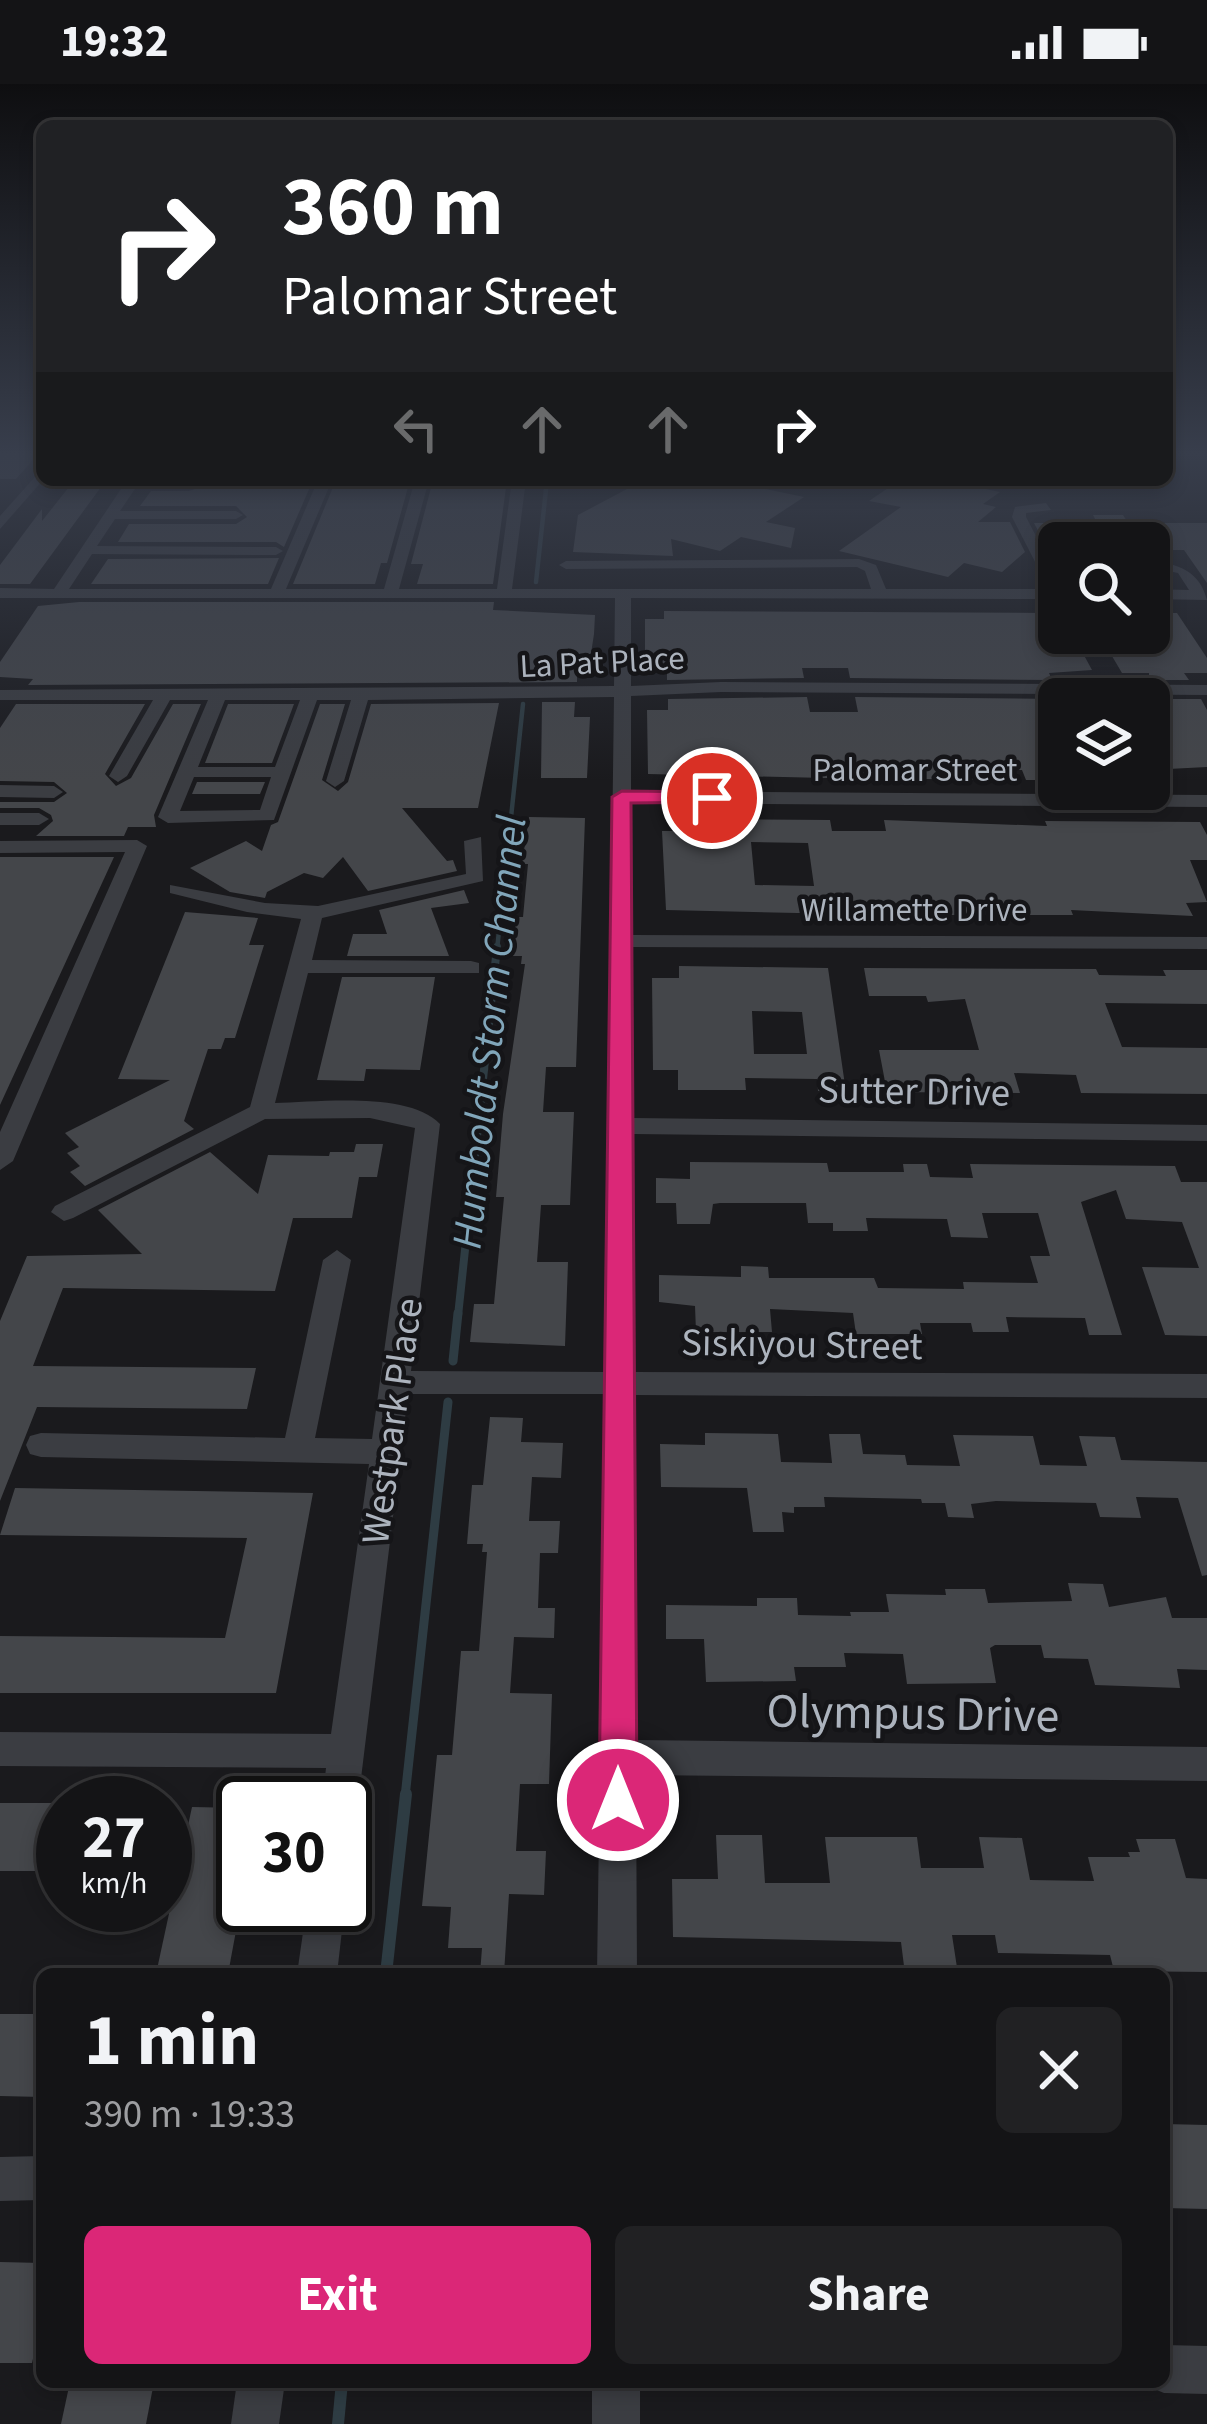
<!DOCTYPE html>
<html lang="en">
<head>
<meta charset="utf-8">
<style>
  :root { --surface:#141416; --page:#212123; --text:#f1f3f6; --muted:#9d9ea1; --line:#333335; --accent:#db2777 }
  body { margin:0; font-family:"Source Sans 3",sans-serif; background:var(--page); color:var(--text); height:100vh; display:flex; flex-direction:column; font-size:45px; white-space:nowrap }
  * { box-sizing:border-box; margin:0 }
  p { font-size:39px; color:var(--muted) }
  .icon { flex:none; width:66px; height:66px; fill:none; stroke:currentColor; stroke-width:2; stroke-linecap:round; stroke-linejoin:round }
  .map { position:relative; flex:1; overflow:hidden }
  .details { position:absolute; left:36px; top:1884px; width:1134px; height:420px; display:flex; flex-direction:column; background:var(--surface); border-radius:18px; box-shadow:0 6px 18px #0003,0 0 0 3px var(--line) }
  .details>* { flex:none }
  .guide { position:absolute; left:36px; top:36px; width:1137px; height:366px; border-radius:18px; box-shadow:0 6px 18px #0003,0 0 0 3px var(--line); background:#202124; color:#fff; overflow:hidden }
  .tools { position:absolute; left:1038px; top:438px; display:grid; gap:24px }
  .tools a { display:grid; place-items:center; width:132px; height:132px; border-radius:18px; background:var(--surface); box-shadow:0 6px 18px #0003,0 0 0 3px var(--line); font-size:60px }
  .speed { position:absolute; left:36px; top:1692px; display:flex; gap:24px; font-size:60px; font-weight:700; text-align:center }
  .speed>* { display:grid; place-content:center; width:156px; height:156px; border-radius:50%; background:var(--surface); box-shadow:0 6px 18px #0003,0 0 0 3px var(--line); line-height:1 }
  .speed small { font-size:30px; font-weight:400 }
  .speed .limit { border:6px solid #111; border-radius:18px; background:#fff; color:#111 }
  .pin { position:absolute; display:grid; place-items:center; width:102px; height:102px; color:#fff; margin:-51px; border:6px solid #fff; border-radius:50%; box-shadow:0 3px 12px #0007 }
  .me { position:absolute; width:132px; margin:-66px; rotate:0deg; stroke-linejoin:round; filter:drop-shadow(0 0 9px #0008) }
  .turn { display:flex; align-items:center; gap:42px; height:252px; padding:0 48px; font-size:54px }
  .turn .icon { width:156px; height:156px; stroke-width:2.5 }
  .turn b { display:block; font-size:84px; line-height:102px }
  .lanes { display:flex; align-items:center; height:114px; padding:0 48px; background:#0003; justify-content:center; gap:60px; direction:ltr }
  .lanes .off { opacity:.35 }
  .round { display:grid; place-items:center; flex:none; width:126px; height:126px; border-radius:18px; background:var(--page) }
  .head { display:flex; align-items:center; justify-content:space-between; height:204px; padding:0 48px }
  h1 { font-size:72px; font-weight:700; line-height:90px }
  .primary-button { display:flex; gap:24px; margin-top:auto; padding:24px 48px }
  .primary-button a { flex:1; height:138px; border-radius:18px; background:var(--accent); color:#fff; font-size:48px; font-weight:700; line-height:138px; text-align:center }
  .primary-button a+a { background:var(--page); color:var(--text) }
  .status { display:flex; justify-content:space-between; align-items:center; height:84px; padding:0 60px; background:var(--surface); direction:ltr }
  .status svg { height:33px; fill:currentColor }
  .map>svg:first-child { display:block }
</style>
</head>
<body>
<div class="status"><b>19:32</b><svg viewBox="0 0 49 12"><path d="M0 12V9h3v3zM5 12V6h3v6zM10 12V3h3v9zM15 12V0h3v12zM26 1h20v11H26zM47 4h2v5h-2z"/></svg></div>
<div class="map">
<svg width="1207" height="2340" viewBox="0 0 1207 2340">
  <rect width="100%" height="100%" fill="#1a1a1d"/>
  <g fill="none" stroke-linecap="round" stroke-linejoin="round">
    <!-- stream-far3 -->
    <g stroke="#2e3c43" stroke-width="4.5">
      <polyline points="536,498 547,396"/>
      <polyline points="497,866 523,620"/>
    </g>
    <!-- stream-far2 -->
    <polyline stroke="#2e3c43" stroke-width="8" points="458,1232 497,863"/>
    <!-- stream-far1 -->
    <g stroke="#2e3c43" stroke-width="9">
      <polyline points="453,1277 458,1229"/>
      <polyline points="405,1713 448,1318"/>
    </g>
    <!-- stream -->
    <g stroke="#2e3c43" stroke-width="12">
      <polyline points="386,1890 406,1710"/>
      <polyline points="338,2340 342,2298"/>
    </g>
  </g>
  <!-- building -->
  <g fill="#44464a" fill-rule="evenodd">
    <polygon points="0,370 38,370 16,395 0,395"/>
    <polygon points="200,396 313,396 284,463 276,458 118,458 129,440 236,440 247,433 236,422 140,422 151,407 189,407 198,404"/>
    <polygon points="336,396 410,396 387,479 381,479 375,500 293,500"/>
    <polygon points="433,396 507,396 493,500 417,500 423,480 411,480"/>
    <polygon points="644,396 695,396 724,402 731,398 804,413 766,438 795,444 791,464 741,453 720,467 671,455 673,472 573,468 578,431"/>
    <polygon points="900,396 943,396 1000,408 983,420 996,423 978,438 1010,438 1025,468 1002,488 964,479 948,493 839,467 901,423 869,417"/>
    <polygon points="69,403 101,403 30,500 0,500 0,481 42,425 42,437"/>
    <polygon points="1093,431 1123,431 1141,459 1059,459 1059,464 1047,464 1034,439 1097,439"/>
    <polygon points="1134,439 1207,439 1207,499 1184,466 1152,466"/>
    <polygon points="279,474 268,500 91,500 108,475"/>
    <polygon points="79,518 494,518 493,526 595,531 594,550 588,589 577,589 577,598 28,601 33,595 0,593 0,578 38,522"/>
    <polygon points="664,527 1045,529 1048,534 1059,534 1059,562 1079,562 1092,586 1049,589 1052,596 850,594 848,584 802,584 804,594 667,596 667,580 645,580 645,535 664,535"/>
    <polygon points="1149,529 1177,529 1207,574 1207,589 1184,589 1189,596 1149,596 1149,589 1122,589 1109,567 1149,567"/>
    <polygon points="807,613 810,628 858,628 855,613 1059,615 1059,684 1044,684 1049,696 1026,696 1022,686 970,685 974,696 926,695 925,691 866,690 868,695 648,690 647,626 668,626 668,615"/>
    <polygon points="1149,615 1201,615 1207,626 1207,683 1149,686"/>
    <polygon points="542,618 575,618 574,633 590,633 587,694 541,694"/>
    <polygon points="499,619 478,724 402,724 447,777 453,776 457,787 368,807 343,773 323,794 304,789 267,808 265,814 230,808 190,784 246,757 262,767 271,741 278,738 320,620 345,620 322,696 338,707 348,698 371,620"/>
    <polygon points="16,620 145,620 105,690 116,702 131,694 173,620 201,620 154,731 156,743 128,743 124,752 36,752 53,737 51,731 39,724 0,724 0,718 54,718 67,709 54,698 0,697 0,644"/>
    <polygon points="228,620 294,620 272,679 205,679"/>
    <polygon points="197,698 265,698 260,710 192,710"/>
    <polygon points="529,733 585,734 576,983 546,983 543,1028 574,1028 570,1121 541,1121 537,1178 568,1178 565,1262 470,1258 474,1220 494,1220 504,1113 496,1113 503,1030 525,880 521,880 522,872 512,872 516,833 523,833 528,780 522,780"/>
    <path d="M675,735L830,736L832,747H886L884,736L1047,742L1045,737L1200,738L1207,751V776H1190L1207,818L1186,819L1193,832L1071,826L1073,831H909L906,820L843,819L845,830L666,826L662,747H675ZM751,758L808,759L814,802L755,801Z"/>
    <polygon points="0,773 114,773 0,1021"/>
    <polygon points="464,806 469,819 431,824 449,872 347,872 353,850 387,850 379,826"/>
    <polygon points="185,828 258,834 249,861 264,861 235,954 225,954 221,965 208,965 184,1037 194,1045 85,1102 70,1088 80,1082 67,1069 79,1063 65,1049 170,996 118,995"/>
    <path d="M679,882L828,884L846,1008L818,1007L817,995L745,994L746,1006H678V986H653L652,894H679ZM752,927L802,928L807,970H754Z"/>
    <polygon points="864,884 1096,885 1099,891 1166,892 1163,886 1207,886 1207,920 1105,919 1122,963 1207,964 1207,1010 1081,1009 1076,991 1014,989 1020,1009 887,1008 879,966 979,966 965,915 928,918 926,912 869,912"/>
    <polygon points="342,893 435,893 420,986 366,985 364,997 317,996"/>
    <polygon points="356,1060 383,1060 377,1093 359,1093 352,1134 293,1134 275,1207 63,1204 33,1282 256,1284 247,1325 37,1323 0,1417 0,1237 27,1172 142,1170 98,1126 210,1068 258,1110 268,1071 329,1072 330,1068 354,1068"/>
    <polygon points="690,1078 827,1079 829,1088 904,1088 903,1080 927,1080 930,1093 973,1094 970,1080 1175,1082 1181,1098 1207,1098 1207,1252 1165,1251 1142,1183 1199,1184 1182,1138 1126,1135 1116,1106 1081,1118 1122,1251 1089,1251 1085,1234 1006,1233 1009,1248 973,1248 971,1239 920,1239 922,1250 856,1250 853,1229 770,1225 772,1248 696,1248 695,1222 659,1218 659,1191 741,1193 741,1182 768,1183 769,1194 874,1194 878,1204 964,1205 963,1198 1038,1199 1030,1172 1050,1172 1038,1129 982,1129 988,1154 951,1153 947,1135 866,1134 868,1147 833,1147 833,1139 808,1139 806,1119 720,1119 713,1120 710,1140 677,1140 676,1119 656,1119 656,1094 690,1095"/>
    <polygon points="490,1333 523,1334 521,1358 563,1359 561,1394 532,1393 529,1437 560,1437 558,1469 540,1469 538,1524 555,1524 554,1554 514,1553 510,1609 552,1610 549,1700 520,1700 516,1767 546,1767 544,1811 509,1810 504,1890 480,1890 482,1864 448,1864 451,1823 422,1822 437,1671 452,1671 461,1567 479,1567 487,1468 482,1468 483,1460 467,1460 472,1401 483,1401"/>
    <polygon points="705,1349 778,1350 781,1378 832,1379 829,1350 860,1350 863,1370 905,1371 907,1381 960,1382 953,1351 1033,1352 1040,1381 1087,1382 1079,1352 1115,1353 1121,1376 1207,1378 1207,1491 1202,1492 1178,1414 1136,1413 1141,1434 1100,1433 1096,1419 996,1417 971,1420 974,1434 948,1433 945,1419 922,1419 921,1415 824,1413 825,1423 794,1423 794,1429 782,1428 784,1448 753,1448 747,1404 661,1403 660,1360 705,1361"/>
    <polygon points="15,1404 313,1409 276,1609 0,1609 0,1552 225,1554 247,1454 0,1451"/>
    <polygon points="1068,1499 1103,1500 1109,1523 1166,1513 1172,1534 1207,1534 1207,1586 1177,1585 1180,1604 1095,1601 1088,1575 1044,1574 1041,1561 995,1561 990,1564 996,1599 907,1600 903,1570 844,1569 846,1583 794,1583 796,1597 706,1598 704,1555 666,1555 666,1521 757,1522 757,1514 797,1514 798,1531 851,1532 850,1528 889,1528 886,1510 946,1511 945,1505 985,1505 988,1519 1072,1517"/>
    <rect x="0" y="1719" width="63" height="68"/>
    <polygon points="192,1723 243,1724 243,1809 228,1890 156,1890"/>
    <polygon points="716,1751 762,1751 765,1799 830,1799 825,1753 917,1753 921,1784 984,1784 979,1753 1022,1754 1030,1796 1094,1797 1088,1773 1130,1773 1128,1768 1140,1768 1136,1755 1175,1755 1186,1794 1207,1795 1207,1888 1114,1887 1110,1871 998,1869 995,1851 952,1851 958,1890 905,1890 901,1858 673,1853 672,1795 718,1795"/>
    <polygon points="0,1930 42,1930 42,2013 0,2012"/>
    <polygon points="1164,2040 1207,2041 1207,2125 1164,2124"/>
    <polygon points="0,2178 42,2179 42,2236 32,2279 0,2279"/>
    <polygon points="70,2298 154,2298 146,2340 61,2340"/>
  </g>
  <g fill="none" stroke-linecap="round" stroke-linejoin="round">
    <!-- minor -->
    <g fill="#3b3d42" fill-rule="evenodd">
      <polygon points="42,385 43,396 0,445 0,432"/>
      <path d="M127,396H141L120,427H236L243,431L236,435H115L97,462L276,463L283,467L276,471L92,470L69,505H271L318,396H332L286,505H384L415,396H429L399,505H497L512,396H526L512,505H871L865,487L857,483L566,485L559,481L566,477L859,475L876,481L886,505H1049L1012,433L1015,423L1046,419L1051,426L1026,429V433L1059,496V515L631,514V602L721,598L1207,601V611L721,608L631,612V707L1207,711V723L632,719V851L1207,853V865L632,863L633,1034L1207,1041V1057L633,1050L634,1288L1207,1290V1314L634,1311L636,1656L1207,1663V1697L636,1691L637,1890H597L605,1310H408L358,1719L353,1732L345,1735V1719H322L326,1684L0,1682V1648L331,1650L369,1380L41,1373L30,1370L26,1361L30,1352L41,1349L285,1354L323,1176L337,1166L351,1176L315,1354L372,1355L415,1044L370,1034L265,1035L73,1134L64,1137L51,1128L55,1122L250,1023L301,835L247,828L170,809V801L265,819L318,822L466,790L464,757L481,753L483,797L322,834L312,876L471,877L479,879V889H308L275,1019C318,1018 409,1007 440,1040L411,1287L605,1288L614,613L368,616L344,697L335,703L326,697L351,616H317L274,736L168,739L158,733L208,616H170L127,692L118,698L109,692L153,616H0V606L614,602L615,514H0V504L54,505ZM225,616H300L275,683H198ZM194,693H271L260,726L180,727Z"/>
      <path d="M1149,475C1179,481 1199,486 1207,516L1149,515V505L1189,506L1178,489L1149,483Z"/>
      <polygon points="0,701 54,702 63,708 54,714 0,713"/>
      <polygon points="0,729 39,729 49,735 39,741 0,741"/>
      <polygon points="137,756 147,762 13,1077 0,1086 0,1048 125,768 0,769 0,757"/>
      <polygon points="307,1821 345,1820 337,1890 297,1890"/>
      <polygon points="42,2072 42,2116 0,2117 0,2073"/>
      <polygon points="1164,2261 1207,2262 1207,2310 1164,2309 1147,2302 1146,2298 1164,2298"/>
      <polygon points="237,2298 285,2298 279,2340 231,2340"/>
      <rect x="592" y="2298" width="48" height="42"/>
    </g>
  </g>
  <!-- sky -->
  <linearGradient id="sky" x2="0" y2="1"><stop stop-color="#0e0e10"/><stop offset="0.53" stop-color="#383e4c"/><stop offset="1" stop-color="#383e4c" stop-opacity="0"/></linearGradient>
  <rect width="1207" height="697" fill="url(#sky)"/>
  <!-- route -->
  <polygon fill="#db2777" stroke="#8e194d" stroke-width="3" points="712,708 721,714 719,718 631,719 637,1716 631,1729 618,1735 605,1729 599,1716 612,713 622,707"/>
  <g text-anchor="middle" stroke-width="9" stroke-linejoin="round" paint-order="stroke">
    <!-- far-street labels -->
    <g font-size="33" fill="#acb3bd" stroke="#151518">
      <text transform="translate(602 577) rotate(-3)" y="12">La Pat Place</text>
      <text x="915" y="697">Palomar Street</text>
      <text x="914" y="837">Willamette Drive</text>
    </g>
    <!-- street labels -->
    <g font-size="39" fill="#acb3bd" stroke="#151518">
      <text transform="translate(914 1006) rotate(1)" y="14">Sutter Drive</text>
      <text transform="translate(802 1259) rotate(1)" y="14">Siskiyou Street</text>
      <text transform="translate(391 1337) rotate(-82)" y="14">Westpark Place</text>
    </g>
    <!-- water labels -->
    <g font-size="42" font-style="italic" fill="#81a6ba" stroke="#151518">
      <text transform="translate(488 948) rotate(-84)" y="15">Humboldt Storm Channel</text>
    </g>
    <!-- near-street labels -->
    <g font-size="48" fill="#acb3bd" stroke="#151518">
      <text transform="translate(913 1628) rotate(1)" y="17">Olympus Drive</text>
    </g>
  </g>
</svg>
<div class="tools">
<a><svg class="icon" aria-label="search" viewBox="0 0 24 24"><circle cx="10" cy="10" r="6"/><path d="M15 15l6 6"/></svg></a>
<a><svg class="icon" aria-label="layers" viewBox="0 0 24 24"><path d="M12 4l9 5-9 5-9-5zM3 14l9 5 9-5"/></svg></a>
</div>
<div class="speed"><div>27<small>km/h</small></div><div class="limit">30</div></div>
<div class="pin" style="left:712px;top:714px;background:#d93025"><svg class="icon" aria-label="arrive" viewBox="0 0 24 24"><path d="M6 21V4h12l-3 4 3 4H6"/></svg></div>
<svg class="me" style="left:618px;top:1716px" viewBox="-20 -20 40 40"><circle r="17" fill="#db2777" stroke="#fff" stroke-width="3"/><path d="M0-11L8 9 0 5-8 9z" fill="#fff"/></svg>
<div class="guide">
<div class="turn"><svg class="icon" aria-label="right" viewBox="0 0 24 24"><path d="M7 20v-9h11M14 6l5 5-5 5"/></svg><div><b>360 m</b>Palomar Street</div></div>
<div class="lanes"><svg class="icon off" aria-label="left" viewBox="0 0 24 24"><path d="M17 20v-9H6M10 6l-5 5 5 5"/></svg><svg class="icon off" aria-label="ahead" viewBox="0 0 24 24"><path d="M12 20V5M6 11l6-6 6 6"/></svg><svg class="icon off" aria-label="ahead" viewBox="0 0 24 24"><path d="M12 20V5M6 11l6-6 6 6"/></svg><svg class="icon" aria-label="right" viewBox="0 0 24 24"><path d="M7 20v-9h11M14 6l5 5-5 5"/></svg></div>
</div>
<section class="details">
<div class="head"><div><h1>1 min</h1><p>390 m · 19:33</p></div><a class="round"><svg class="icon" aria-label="close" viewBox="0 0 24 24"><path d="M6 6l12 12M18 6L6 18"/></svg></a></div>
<div class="primary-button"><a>Exit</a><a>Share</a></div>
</section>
</div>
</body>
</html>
